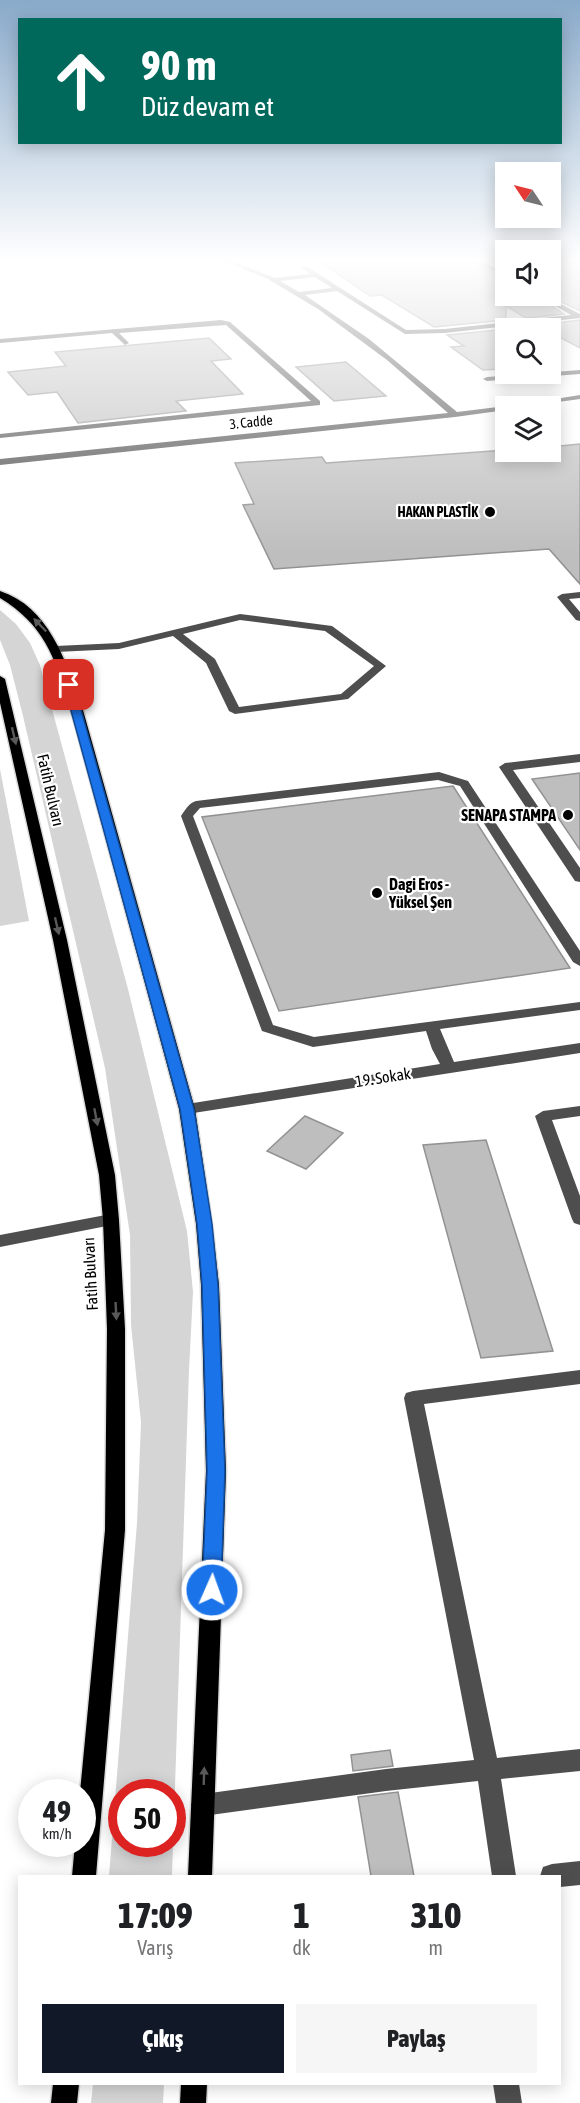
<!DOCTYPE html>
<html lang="tr">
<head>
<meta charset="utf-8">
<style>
  :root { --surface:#fff; --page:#f6f6f6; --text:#202124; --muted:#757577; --accent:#111827 }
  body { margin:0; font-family:"Asap Condensed",sans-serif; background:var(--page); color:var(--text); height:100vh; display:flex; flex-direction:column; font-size:22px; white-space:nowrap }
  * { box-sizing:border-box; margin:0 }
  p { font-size:20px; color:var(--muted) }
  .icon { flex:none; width:33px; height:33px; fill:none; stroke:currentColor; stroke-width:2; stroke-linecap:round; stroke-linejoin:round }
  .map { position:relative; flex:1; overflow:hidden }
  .sheet { position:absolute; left:18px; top:1875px; width:543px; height:210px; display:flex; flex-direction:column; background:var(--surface); border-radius:0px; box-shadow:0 3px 15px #0003 }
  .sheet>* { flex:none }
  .banner { position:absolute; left:18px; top:18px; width:544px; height:126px; border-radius:0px; box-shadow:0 3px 15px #0003; background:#00695c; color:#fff; overflow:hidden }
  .needle { width:39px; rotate:305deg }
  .buttons { position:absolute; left:495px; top:162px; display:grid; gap:12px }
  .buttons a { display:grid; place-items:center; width:66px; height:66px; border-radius:0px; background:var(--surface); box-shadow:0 3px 15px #0003; font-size:30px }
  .speed { position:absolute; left:18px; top:1779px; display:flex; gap:12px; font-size:30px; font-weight:700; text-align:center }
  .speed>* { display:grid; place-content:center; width:78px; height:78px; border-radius:50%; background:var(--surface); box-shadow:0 3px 15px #0003; line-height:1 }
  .speed small { font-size:15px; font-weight:400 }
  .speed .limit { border:9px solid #d22; background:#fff; color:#111 }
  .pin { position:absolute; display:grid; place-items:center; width:51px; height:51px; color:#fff; margin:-26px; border-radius:12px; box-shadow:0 3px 9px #0006 }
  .me { position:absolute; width:66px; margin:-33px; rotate:2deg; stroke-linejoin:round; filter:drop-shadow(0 0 4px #0008) }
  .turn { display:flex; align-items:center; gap:21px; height:126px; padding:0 24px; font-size:27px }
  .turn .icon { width:78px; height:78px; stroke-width:2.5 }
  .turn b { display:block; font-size:42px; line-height:51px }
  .eta { display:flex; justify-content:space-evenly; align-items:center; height:102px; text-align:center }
  .eta b { font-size:36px; font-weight:800; line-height:42px }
  .button { display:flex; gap:12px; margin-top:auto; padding:12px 24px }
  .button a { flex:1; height:69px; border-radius:0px; background:var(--accent); color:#fff; font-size:24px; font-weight:800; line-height:69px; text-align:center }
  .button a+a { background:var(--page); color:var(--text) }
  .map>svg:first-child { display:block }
</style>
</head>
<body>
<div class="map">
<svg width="580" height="2103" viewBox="0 0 580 2103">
  <rect width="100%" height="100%" fill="#fff"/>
  <!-- green -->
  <g fill="#d5d5d5" fill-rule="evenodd">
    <path d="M0,610L16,624L30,643L40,665L128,989L187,1231L193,1292L189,1370L172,1876H109L137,1523L141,1422L131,1325L130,1235L105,1068L23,716L10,665L0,640ZM122,1792H172V1844H122Z"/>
    <polygon points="0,769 29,921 0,926"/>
    <polygon points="93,2084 164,2084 163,2103 91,2103"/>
  </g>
  <!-- building -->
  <g fill="#bebebe" stroke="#929292" stroke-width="1.5">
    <polygon points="316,259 468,259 506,280 506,296 536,296 564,314 526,318 506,306 506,320 434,327 382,295 370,296"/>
    <polygon points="550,259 580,259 580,311 549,296"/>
    <polygon points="580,320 580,348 550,332 550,328 539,325"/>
    <polygon points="506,329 506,371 501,369 483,370 451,347 464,346 447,335"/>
    <polygon points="209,338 231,359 211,361 243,394 176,401 186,411 78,423 57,392 28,395 8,372 66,366 55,352"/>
    <polygon points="346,362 386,396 334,401 296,367"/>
    <polygon points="580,444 580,584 549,549 274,569 243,505 254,504 235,463 322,457 326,463 506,450 550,452 550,447"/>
    <polygon points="580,773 580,850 532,779"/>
    <polygon points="453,786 570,968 279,1011 202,817"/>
    <polygon points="305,1116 343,1133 306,1169 267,1151"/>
    <polygon points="486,1140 553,1351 481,1358 423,1145"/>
    <polygon points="390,1750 393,1766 353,1771 351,1755"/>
    <polygon points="398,1792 414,1876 371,1876 358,1797"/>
  </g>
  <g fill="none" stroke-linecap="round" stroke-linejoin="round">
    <!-- major casing -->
    <g stroke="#dbdbdb" stroke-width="3">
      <g id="major">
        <path d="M0,591C49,607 65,660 81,703L195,1109L212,1224L219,1285L226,1471L212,1876H188L206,1471L201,1285L196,1224L179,1109L69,703C54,656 44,625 0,598Z"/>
        <polygon points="0,676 5,679 67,940 115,1175 119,1220 125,1329 125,1530 96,1876 72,1876 75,1844 82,1844 82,1792 80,1792 105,1530 107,1329 103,1220 99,1175 53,940 0,703"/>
        <polygon points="53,2084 79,2084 77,2103 51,2103"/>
        <polygon points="181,2084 207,2084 206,2103 180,2103"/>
      </g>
    </g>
    <!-- minor -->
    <g fill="#4e4e4e" fill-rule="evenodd">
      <path d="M219,259H227L275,278L310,274L301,267L306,266L406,330L445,329L571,315L538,296H545L580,314V318L445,333L405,334L337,291L305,295L369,339L457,412L506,406H509H506V410L455,417L0,465V459L448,413L387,360L318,309L268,279ZM315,277L332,288L299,292L280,281Z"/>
      <polygon points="470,259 477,259 506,273 506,278"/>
      <polygon points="221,320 230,322 320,401 320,405 0,438 0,434 311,401 226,325 119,333 129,343 125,345 112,333 0,343 0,339"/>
      <polygon points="580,370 580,374 487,381 483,379 487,377"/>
      <polygon points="580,395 580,399 529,406 512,406"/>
      <polygon points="580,592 580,598 569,599 580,612 580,621 576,620 557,597 562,594"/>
      <path d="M240,614L332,626L386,666L348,699L235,714L229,711L206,663L173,636L119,649L56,652L51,649L56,646L119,643ZM240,620L325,631L374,666L341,694L239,707L215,659L183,634Z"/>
      <polygon points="580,754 580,762 513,770 580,868 580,882 575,881 499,767 505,763"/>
      <path d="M439,772L468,781L580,951V966L573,962L460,786L438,780L200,808L193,816L273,1025L314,1037L580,1002V1010L440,1029L454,1062L580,1043V1053L187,1114L181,1113L179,1109L187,1104L440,1064L432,1049L426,1031L313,1047L262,1031L181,816C185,810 189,803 196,801Z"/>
      <polygon points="580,1106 580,1116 552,1120 580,1196 580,1225 574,1223 572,1219 535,1116 543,1111"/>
      <polygon points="111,1214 117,1216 119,1220 117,1224 0,1247 0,1235"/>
      <polygon points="580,1370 580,1384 424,1404 497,1758 580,1749 580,1771 501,1779 516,1876 492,1876 478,1781 386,1791 203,1816 195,1813 191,1805 195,1797 203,1794 386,1769 474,1760 404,1398 406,1393 413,1391"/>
      <polygon points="580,1861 580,1885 560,1887 560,1876 540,1876 543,1867 552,1864"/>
      <polygon points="493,2084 519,2084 522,2103 496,2103"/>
    </g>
    <!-- major -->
    <use href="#major" fill="#000" fill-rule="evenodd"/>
  </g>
  <!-- one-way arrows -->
  <defs><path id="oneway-solid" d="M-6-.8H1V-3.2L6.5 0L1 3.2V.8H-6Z" transform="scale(1.5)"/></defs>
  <g fill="#595959">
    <use href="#oneway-solid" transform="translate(40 625) rotate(-134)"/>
    <use href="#oneway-solid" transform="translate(14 736) rotate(77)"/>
    <use href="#oneway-solid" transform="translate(57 926) rotate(77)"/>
    <use href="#oneway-solid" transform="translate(96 1117) rotate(79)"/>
    <use href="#oneway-solid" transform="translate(116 1311) rotate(87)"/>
    <use href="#oneway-solid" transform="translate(204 1776) rotate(-88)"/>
  </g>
  <!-- sky -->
  <linearGradient id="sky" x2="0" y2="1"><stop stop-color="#89aaca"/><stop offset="0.47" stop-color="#fff"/><stop offset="1" stop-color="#fff" stop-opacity="0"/></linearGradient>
  <rect width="580" height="553" fill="url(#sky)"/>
  <!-- route -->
  <polygon fill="#1a73e8" stroke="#114b97" stroke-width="1.5" points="69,682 74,685 194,1109 212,1224 218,1285 225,1471 221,1590 218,1596 212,1598 205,1596 202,1590 207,1471 202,1285 197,1224 180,1109 64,685"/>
  <!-- markers -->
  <g fill="#000" stroke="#fff" stroke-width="2">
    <circle cx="490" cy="512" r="6"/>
    <circle cx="568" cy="815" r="6"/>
    <circle cx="377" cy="893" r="6"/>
  </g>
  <g text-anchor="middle" stroke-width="4.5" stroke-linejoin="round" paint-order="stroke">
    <!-- far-street labels -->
    <g font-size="14" fill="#000" stroke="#fff">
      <text transform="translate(251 422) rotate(-6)" y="5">3. Cadde</text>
    </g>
    <!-- far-poi labels -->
    <g font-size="14" font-weight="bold" fill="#000" stroke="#fff" text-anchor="end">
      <text x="478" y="517">HAKAN PLASTİK</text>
    </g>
    <!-- street labels -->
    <g font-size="16" fill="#000" stroke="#fff">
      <text transform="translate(51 790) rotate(77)" y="6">Fatih Bulvarı</text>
      <text transform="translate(383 1077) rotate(-9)" y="6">19. Sokak</text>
      <text transform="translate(90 1274) rotate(-93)" y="6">Fatih Bulvarı</text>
    </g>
    <!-- poi labels -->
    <g font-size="16" font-weight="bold" fill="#000" stroke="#fff" text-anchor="end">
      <text x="556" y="821">SENAPA STAMPA</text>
      <text x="389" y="890" text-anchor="start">Dagi Eros -<tspan x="389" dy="18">Yüksel Şen</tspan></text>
    </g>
  </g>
</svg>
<div class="buttons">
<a><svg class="needle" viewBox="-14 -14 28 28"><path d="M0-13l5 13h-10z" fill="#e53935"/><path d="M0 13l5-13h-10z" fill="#757577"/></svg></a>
<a><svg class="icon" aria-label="sound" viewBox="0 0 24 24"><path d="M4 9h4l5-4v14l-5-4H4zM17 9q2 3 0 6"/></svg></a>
<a><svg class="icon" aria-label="search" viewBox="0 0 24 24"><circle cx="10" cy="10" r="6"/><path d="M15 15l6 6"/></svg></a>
<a><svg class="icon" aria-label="layers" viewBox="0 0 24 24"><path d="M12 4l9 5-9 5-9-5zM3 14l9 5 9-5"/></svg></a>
</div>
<div class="speed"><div>49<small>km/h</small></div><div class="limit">50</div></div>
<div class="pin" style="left:69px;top:685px;background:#d93025"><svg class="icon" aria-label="arrive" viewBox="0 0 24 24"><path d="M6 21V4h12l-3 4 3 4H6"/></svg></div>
<svg class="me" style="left:212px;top:1590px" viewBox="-20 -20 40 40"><circle r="17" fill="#1a73e8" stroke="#fff" stroke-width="3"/><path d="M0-11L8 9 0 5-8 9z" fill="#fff"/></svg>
<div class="banner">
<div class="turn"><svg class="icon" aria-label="ahead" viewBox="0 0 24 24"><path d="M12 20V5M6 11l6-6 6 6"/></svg><div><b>90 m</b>Düz devam et</div></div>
</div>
<section class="sheet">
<div class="eta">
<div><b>17:09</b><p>Varış</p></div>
<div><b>1</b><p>dk</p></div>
<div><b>310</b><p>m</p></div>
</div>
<div class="button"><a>Çıkış</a><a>Paylaş</a></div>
</section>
</div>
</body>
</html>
